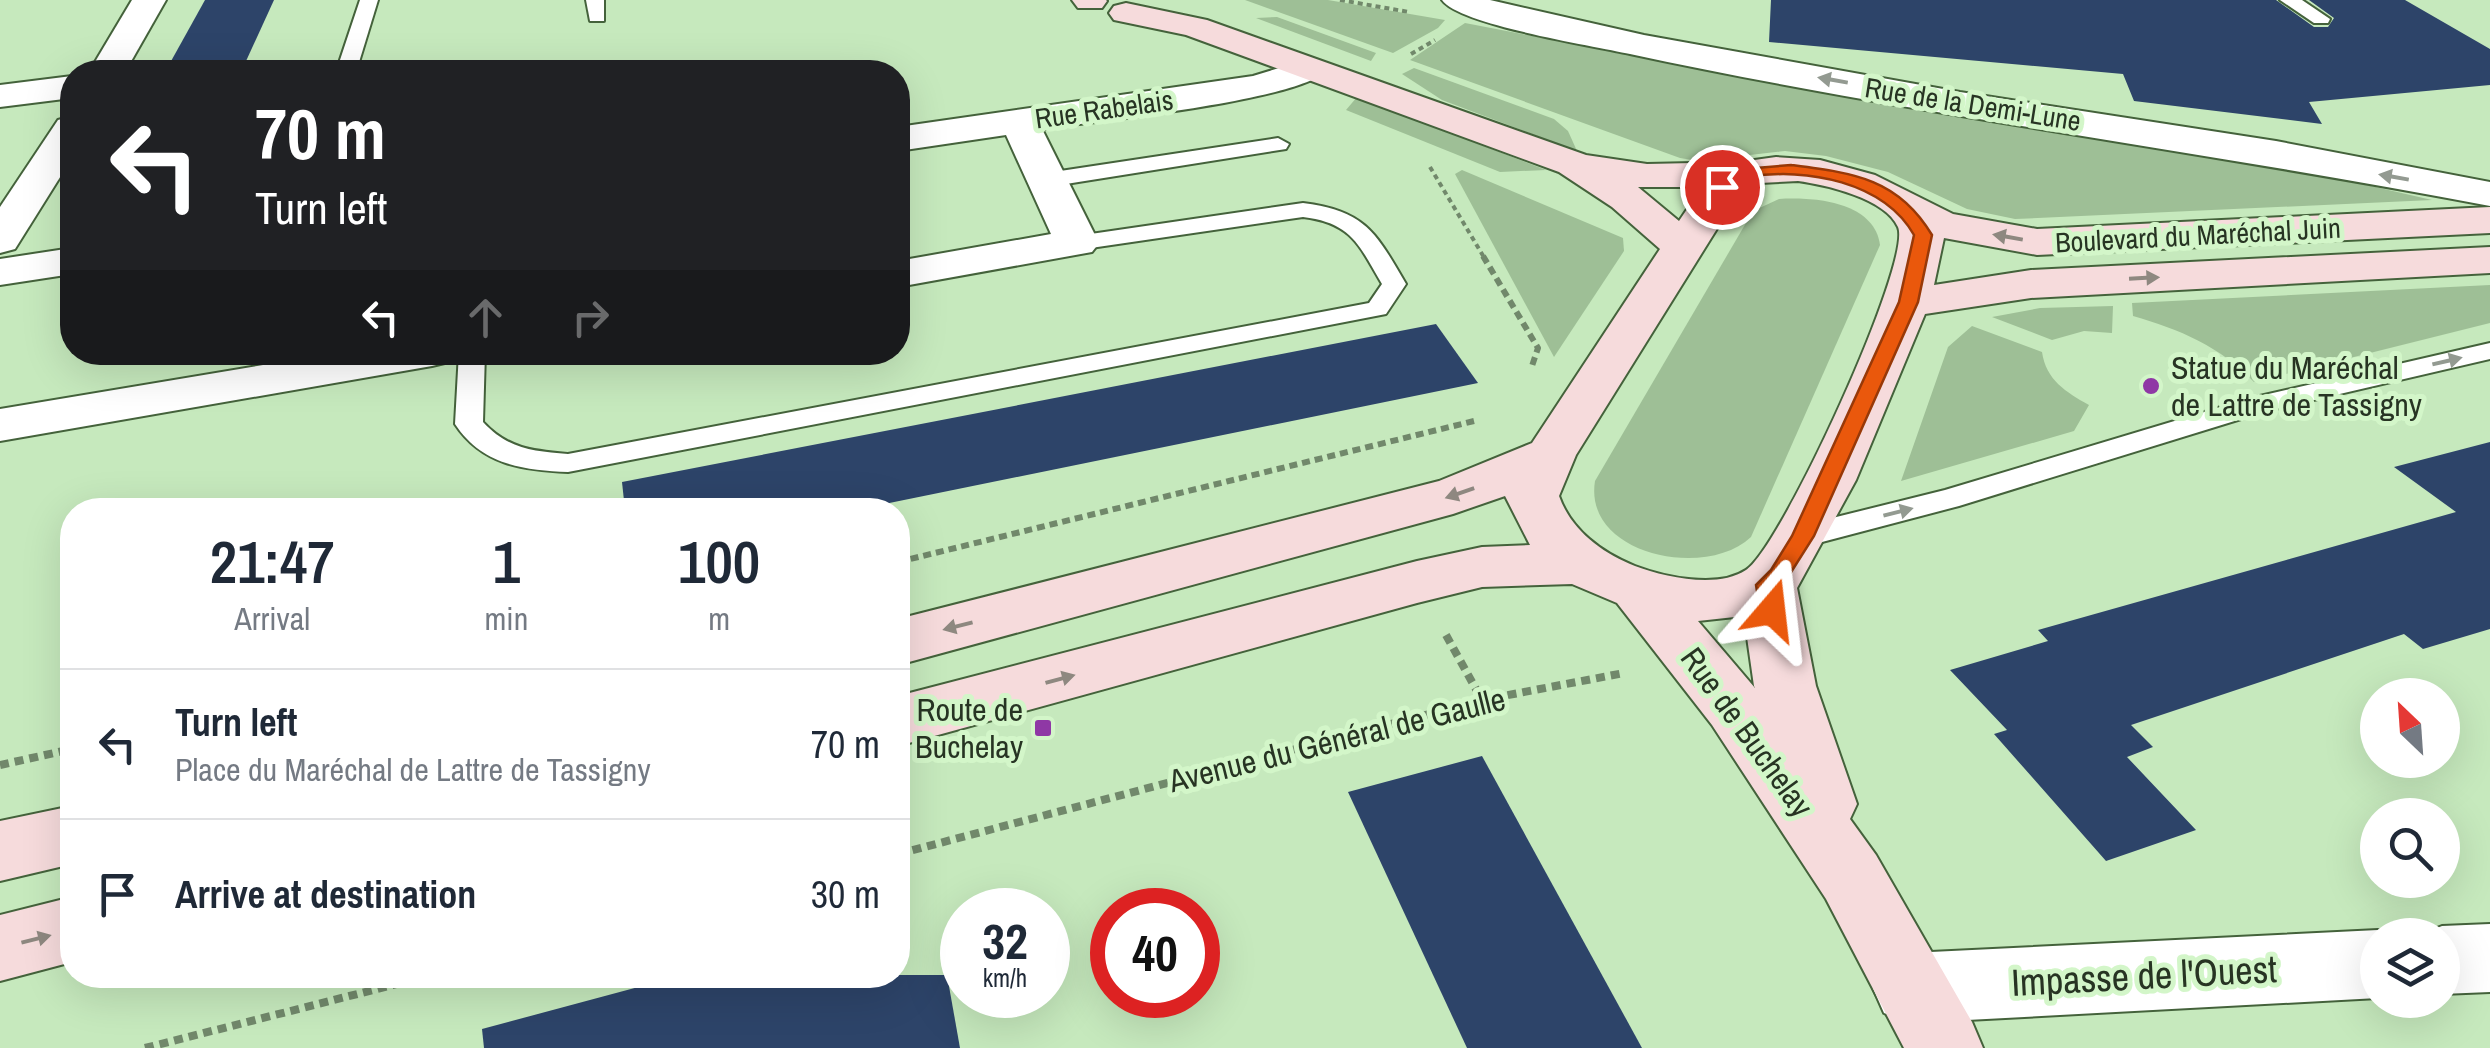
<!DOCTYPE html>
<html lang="en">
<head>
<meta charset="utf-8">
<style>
  :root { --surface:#fff; --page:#f2f2f3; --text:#1f2937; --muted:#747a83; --line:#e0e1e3 }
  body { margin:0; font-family:"Archivo Narrow",sans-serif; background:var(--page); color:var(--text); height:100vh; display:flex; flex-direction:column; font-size:38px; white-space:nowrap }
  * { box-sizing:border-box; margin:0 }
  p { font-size:32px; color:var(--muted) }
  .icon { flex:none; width:55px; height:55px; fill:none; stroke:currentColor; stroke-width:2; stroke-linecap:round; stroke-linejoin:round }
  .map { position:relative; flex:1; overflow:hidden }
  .sheet { position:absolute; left:60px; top:498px; width:850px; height:490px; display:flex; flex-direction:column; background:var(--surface); border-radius:40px; box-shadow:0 10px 40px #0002 }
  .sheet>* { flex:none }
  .top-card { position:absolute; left:60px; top:60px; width:850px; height:305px; border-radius:40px; box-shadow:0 10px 40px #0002; background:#202124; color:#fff; overflow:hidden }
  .needle { width:65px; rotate:335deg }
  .buttons { position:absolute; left:2360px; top:678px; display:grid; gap:20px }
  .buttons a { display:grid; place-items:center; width:100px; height:100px; border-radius:50%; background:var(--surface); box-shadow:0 10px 40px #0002; font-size:50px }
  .speed { position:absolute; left:940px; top:888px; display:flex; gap:20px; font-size:50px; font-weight:700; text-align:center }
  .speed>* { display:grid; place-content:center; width:130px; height:130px; border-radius:50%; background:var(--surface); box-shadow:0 10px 40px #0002; line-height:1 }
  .speed small { font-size:25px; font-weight:400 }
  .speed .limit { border:15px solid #d22; background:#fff; color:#111 }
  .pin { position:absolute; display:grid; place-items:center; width:85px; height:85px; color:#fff; margin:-42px; border:5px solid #fff; border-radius:50%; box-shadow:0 2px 10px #0007 }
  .me { position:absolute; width:110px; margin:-55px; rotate:17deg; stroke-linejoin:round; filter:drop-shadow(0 0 8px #0008) }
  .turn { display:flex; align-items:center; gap:35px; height:210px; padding:0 30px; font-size:45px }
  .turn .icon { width:130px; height:130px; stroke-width:2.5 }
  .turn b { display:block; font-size:70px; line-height:85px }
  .lanes { display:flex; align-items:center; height:95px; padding:0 30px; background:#0003; justify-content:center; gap:50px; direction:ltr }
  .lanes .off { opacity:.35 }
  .eta { display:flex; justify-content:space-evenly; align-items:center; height:170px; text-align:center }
  .eta b { font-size:60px; font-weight:600; line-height:70px }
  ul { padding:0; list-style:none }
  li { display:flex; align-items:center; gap:30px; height:150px; padding:0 30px; border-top:2px solid var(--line) }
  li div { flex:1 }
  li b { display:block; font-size:38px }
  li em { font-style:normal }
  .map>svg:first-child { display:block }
</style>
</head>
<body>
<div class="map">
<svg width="2490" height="1048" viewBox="0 0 2490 1048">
  <rect width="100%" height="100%" fill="#c6e9bd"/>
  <!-- green -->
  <g fill="#9ebf96">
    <polygon points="1245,0 1328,0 1445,20 1438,28 1393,53"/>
    <polygon points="1277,17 1376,53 1371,61 1256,18"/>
    <polygon points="1465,23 1779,83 2297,169 2432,200 2015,219 1967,209 1888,172 1826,156 1785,151 1698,161 1680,158 1410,60"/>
    <polygon points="1414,68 1554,119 1568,131 1577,151 1442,100 1402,74"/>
    <polygon points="1357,97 1546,170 1500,172 1346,110"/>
    <polygon points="1462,170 1623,238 1624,251 1554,357 1455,174"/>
    <path d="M1779,199C1813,197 1874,201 1880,245L1751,537C1706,580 1583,555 1595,481L1753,211Z"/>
    <path d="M2490,285V323L2254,382C2221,347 2179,329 2133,316L2132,303Z"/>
    <polygon points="2113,306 2112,333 2084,331 2052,340 1992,317 2040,308"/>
    <path d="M1972,326L2042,352C2046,380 2066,392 2089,405L2074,431L1901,481L1948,347Z"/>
  </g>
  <!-- building -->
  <g fill="#2d4469">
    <polygon points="205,0 274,0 241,72 165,72"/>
    <polygon points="1771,0 2276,0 2314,27 2328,27 2334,18 2309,0 2405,0 2490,49 2490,85 2309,102 2322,124 2134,101 2123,74 1769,42"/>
    <polygon points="1436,324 1478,383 855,510 625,510 622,482"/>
    <polygon points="2490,442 2490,629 2423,649 2404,634 2131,725 2153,747 2127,757 2196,830 2106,861 1994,734 2007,730 1950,670 2048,641 2038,630 2456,512 2394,467"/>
    <polygon points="1482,756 1642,1048 1467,1048 1348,792"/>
    <polygon points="683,975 947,975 960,1048 484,1048 482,1029"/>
  </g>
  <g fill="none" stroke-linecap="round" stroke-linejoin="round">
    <!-- lane casing -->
    <g stroke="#44623b" stroke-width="4">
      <g id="lane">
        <polygon points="360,0 378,0 356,72 336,72"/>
        <polygon points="586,0 604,0 604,21 590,21"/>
        <polygon points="2280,0 2302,0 2330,19 2328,23 2314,23"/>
        <polygon points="1278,138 1289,144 1286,149 1047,187 1036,180 1047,173"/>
        <path d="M1303,203C1366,211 1376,233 1406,284L1386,314L568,472C523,470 482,465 455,424L459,352H485L483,422C508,449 533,451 568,454L1369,303L1382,284C1359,245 1352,223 1303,217L1077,250L1065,243L1077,236Z"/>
        <polygon points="2490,343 2490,359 2267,411 1959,506 1803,547 1792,544 1788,536 1792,528 1945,490 2251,398"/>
      </g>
    </g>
    <!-- street casing -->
    <g stroke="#44623b" stroke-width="4">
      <g id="street">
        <polygon points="132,0 166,0 125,72 89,72"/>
        <path d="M1442,0H1490L1644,35L1960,92L2276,141L2490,182V206C2204,151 1914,115 1630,54C1595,46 1459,25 1442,0Z"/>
        <path d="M1308,59L1321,62L1326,70C1305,100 1089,122 1042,129L1099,243L1092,252L898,287V261L1051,234L1006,135L898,151V127L1253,76Z"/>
        <polygon points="72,76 72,98 0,107 0,85"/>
        <polygon points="72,116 72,158 15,249 0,253 0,207 58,120"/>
        <polygon points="72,248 72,274 0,285 0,259"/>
        <polygon points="341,352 456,352 449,362 432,366 0,441 0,409"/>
        <polygon points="2490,924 2490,992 2442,994 2442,935 2419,935 2442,926"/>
        <polygon points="2378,930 2391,935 2378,935 2378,998 1910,1023 1884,1013 1873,988 1884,963 1910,953"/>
      </g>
    </g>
    <!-- secondary casing -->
    <g stroke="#44623b" stroke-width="4">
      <g id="secondary">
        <polygon points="1072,0 1106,0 1107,1 1102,8 1078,8"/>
        <path d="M1126,3L1207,20L1586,155L1647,164L1740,162L1776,157L1820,160L1875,175L1953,214L2037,229L2490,207V233L2037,255L1944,238L1934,285L2031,270L2490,247V273L2031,298L1925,314L1856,480L1797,588L1816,686L1857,804L1850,819L1876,855L1972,1022L1983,1048H1904L1826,899L1712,725L1617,603L1572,584L1482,587L1417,603L898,746V696L1417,561L1482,547L1530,545L1505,496L1453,514L898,665V619L1439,481L1532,443L1660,249L1612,207L1559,172L1186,35L1114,20L1109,13L1114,6ZM1798,181C1826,185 1885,198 1898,227C1913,261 1781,548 1746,570C1718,589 1664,577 1635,566C1602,553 1571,530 1559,496L1576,455L1738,195L1760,183ZM1638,187H1702L1679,221ZM1744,616L1754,686L1755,688L1698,621Z"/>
        <polygon points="72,806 72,864 0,881 0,821"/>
        <polygon points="72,897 72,962 0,981 0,915"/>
      </g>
    </g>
    <!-- path-far2 -->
    <g stroke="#71886b" stroke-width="4" stroke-dasharray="5 4" stroke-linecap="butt">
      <polyline points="1340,0 1409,12"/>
      <polyline points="1411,54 1435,40"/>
      <polyline points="1430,167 1485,259"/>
    </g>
    <!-- path-far1 -->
    <g stroke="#71886b" stroke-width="6" stroke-dasharray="8 5" stroke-linecap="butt">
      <polyline points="1483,256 1538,348 1531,369"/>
      <polyline points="898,562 1474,421"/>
    </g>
    <!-- path -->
    <g stroke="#71886b" stroke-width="8" stroke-dasharray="9 6" stroke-linecap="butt">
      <polyline points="1446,635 1482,700"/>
      <polyline points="0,765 72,749"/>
      <polyline points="898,854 1482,700 1624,673"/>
      <polyline points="145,1048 432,975"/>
    </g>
    <!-- lane -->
    <use href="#lane" fill="#fff" fill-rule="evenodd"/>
    <!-- street -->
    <use href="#street" fill="#fff" fill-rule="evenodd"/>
    <!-- secondary -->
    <use href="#secondary" fill="#f6dbdc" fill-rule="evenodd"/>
  </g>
  <!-- one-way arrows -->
  <defs><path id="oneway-solid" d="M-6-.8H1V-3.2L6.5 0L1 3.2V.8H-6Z" transform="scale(2.5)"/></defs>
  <g fill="#939a91">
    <use href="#oneway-solid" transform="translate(1833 80) rotate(-170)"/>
    <use href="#oneway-solid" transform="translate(2394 177) rotate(-170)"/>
    <use href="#oneway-solid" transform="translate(2447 361) rotate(-13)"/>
    <use href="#oneway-solid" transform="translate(1898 512) rotate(-14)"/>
  </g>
  <g fill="#8e8880">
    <use href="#oneway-solid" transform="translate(2008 237) rotate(-170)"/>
    <use href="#oneway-solid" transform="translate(2144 278) rotate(-3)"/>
    <use href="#oneway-solid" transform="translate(1460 493) rotate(161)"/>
    <use href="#oneway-solid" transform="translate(958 626) rotate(166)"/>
    <use href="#oneway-solid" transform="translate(1060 679) rotate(-15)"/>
    <use href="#oneway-solid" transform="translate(36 939) rotate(-14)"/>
  </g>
  <!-- route -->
  <path fill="#ea580c" stroke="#983908" stroke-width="2.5" d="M1791,165C1853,173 1898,178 1932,235L1918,302L1814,536L1781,588L1784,610L1772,619L1760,610L1756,585L1771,570L1792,536L1899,302L1914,235C1884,182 1806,167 1749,177C1738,179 1732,188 1722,192L1714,187L1732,170Z"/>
  <!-- markers -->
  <g fill="#8f38a5" stroke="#d3f6c9" stroke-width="4">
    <circle cx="2151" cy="386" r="10"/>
    <rect x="1033" y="718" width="20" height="20" rx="5"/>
  </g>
  <g text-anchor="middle" stroke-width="10" stroke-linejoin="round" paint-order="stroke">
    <!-- far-street labels -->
    <g font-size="28" fill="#273423" stroke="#d3f6c9">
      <text transform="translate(1973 104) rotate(9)" y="10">Rue de la Demi-Lune</text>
      <text transform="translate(1104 109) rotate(-8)" y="10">Rue Rabelais</text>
      <text transform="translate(2198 235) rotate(-3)" y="10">Boulevard du Maréchal Juin</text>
    </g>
    <!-- poi labels -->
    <g font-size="32" fill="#273423" stroke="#d3f6c9" text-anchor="start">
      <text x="2171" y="379">Statue du Maréchal<tspan x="2171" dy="37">de Lattre de Tassigny</tspan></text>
      <text x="1023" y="721" text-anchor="end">Route de<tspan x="1023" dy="37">Buchelay</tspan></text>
    </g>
    <!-- street labels -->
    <g font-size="32" fill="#273423" stroke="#d3f6c9">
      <text transform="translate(1747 732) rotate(54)" y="11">Rue de Buchelay</text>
      <text transform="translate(1337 740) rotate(-14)" y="11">Avenue du Général de Gaulle</text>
    </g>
    <!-- near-street labels -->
    <g font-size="38" fill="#273423" stroke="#d3f6c9">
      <text transform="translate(2144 976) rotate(-3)" y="13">Impasse de l'Ouest</text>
    </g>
  </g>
</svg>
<div class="buttons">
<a><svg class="needle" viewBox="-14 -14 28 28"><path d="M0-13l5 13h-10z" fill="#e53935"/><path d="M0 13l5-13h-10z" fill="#747a83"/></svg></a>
<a><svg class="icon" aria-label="search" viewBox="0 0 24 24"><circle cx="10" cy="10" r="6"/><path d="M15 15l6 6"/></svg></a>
<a><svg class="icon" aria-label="layers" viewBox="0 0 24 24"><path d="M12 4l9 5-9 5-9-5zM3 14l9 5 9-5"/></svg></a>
</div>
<div class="speed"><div>32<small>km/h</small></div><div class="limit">40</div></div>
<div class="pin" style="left:1722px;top:187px;background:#d93025"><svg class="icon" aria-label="arrive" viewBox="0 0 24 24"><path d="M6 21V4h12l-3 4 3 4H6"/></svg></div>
<svg class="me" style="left:1772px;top:610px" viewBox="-20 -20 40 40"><path d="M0-17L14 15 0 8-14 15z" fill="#ea580c" stroke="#fff" stroke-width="4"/></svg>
<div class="top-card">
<div class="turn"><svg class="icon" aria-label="left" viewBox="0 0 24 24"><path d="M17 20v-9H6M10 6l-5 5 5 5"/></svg><div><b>70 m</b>Turn left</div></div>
<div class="lanes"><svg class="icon" aria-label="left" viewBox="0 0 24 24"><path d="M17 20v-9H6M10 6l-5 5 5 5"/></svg><svg class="icon off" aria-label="ahead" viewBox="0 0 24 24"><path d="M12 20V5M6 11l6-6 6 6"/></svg><svg class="icon off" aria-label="right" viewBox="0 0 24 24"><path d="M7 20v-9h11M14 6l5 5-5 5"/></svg></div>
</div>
<section class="sheet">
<div class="eta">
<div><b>21:47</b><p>Arrival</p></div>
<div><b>1</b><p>min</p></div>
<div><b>100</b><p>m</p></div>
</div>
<ul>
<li><svg class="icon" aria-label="left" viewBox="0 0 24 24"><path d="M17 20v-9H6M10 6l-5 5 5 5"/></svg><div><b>Turn left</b><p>Place du Maréchal de Lattre de Tassigny</p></div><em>70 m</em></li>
<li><svg class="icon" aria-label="arrive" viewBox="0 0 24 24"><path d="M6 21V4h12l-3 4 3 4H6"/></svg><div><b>Arrive at destination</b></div><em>30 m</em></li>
</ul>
</section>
</div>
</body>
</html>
